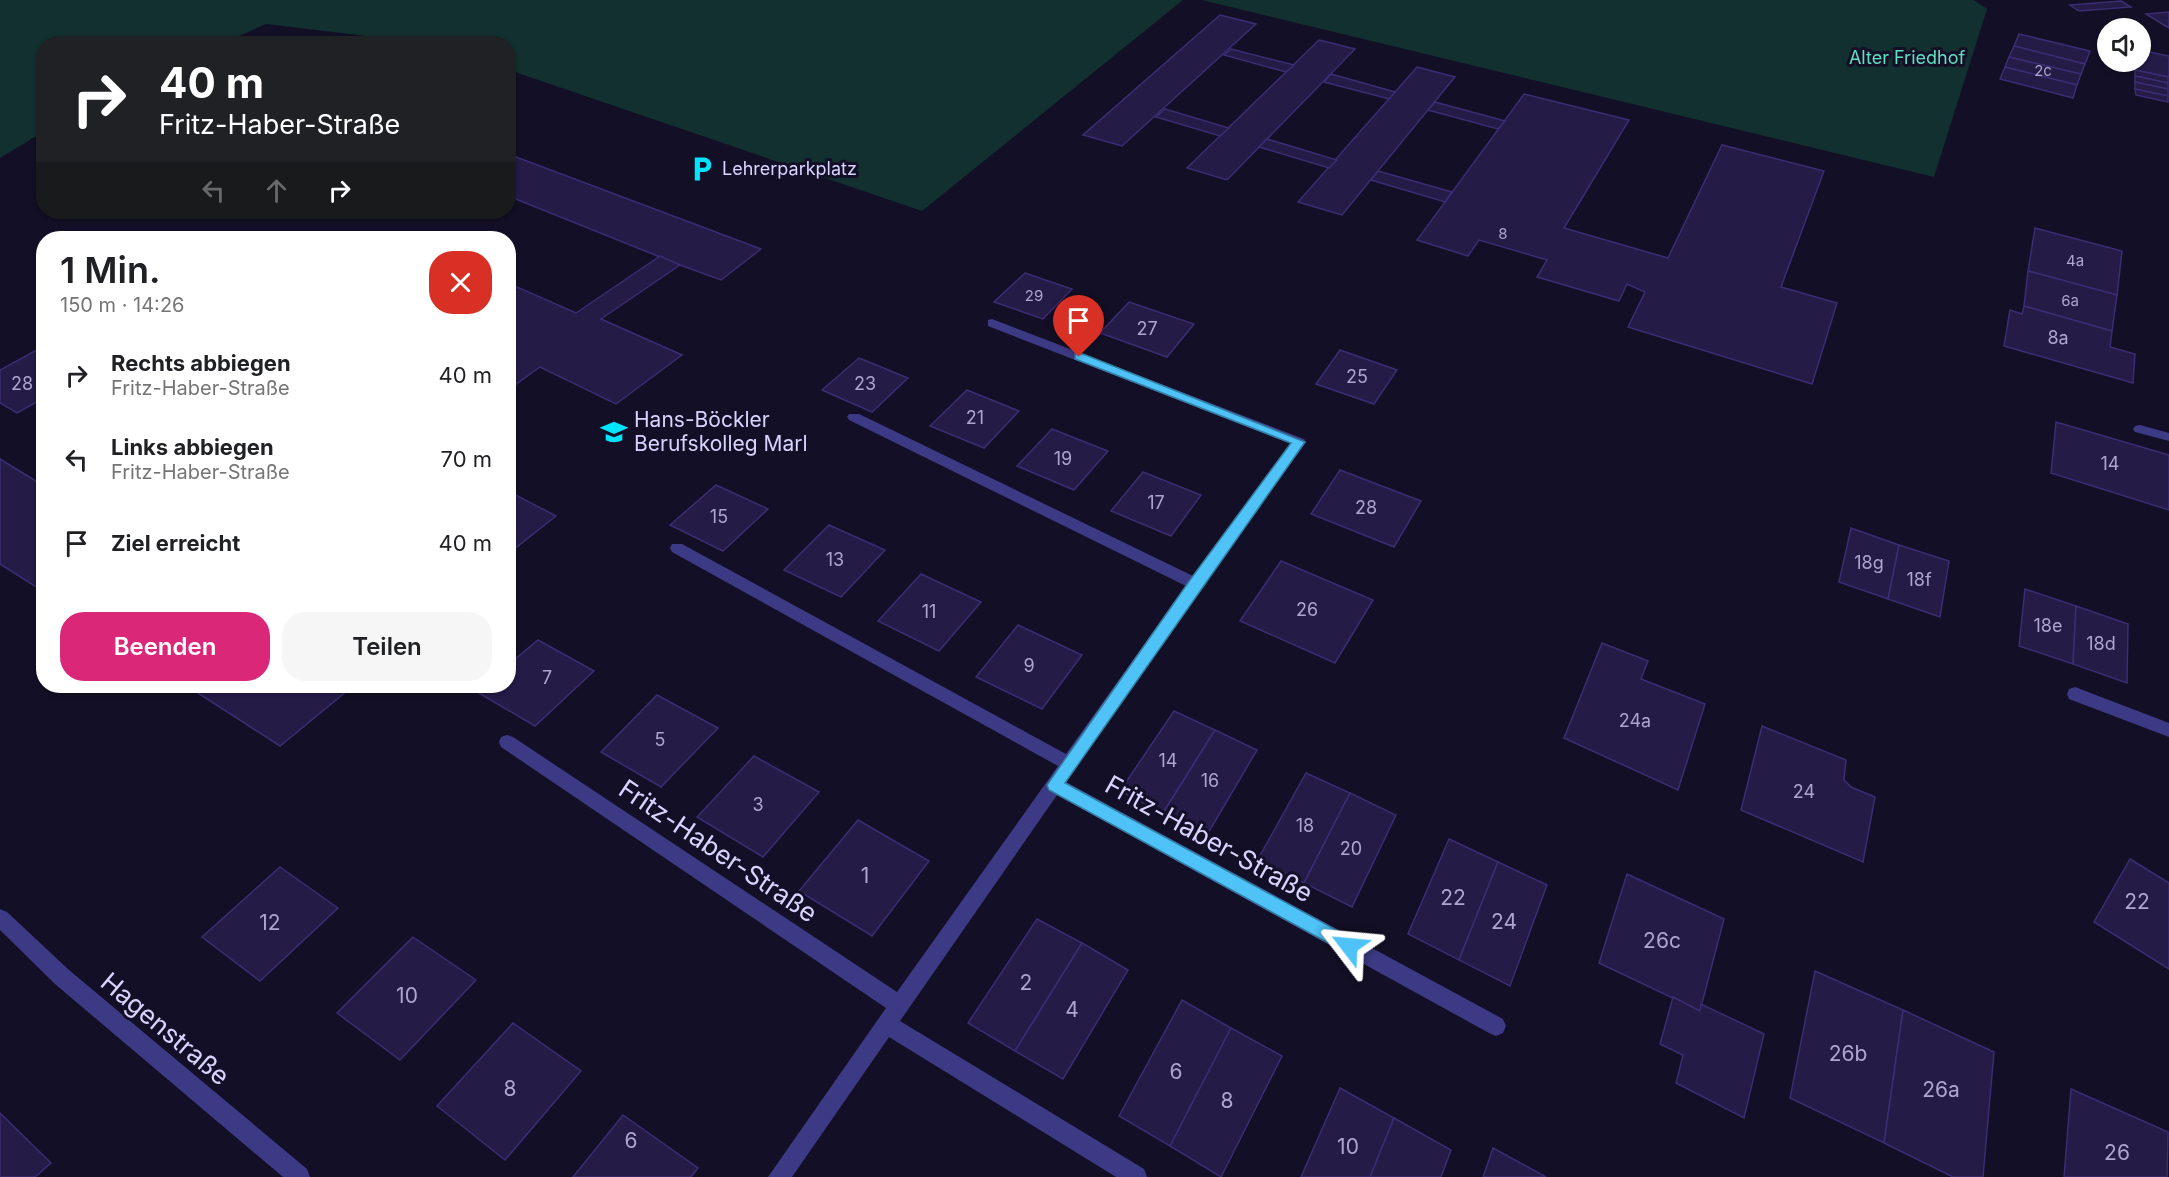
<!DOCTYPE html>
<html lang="de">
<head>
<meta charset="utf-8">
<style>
  :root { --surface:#fff; --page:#f6f6f6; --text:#202124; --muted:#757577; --accent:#db2777 }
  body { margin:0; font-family:Inter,sans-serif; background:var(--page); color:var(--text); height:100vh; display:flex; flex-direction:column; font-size:22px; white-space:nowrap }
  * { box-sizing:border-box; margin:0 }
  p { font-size:20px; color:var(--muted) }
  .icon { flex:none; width:33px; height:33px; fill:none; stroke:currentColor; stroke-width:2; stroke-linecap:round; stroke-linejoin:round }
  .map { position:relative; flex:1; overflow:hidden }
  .side { position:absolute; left:36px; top:231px; width:480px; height:462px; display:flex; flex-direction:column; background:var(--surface); border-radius:24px; box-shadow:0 2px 4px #0004 }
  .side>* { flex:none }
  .banner { position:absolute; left:36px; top:36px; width:480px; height:183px; border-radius:24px; box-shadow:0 2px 4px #0004; background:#202124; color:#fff; overflow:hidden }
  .controls { position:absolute; left:2097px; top:18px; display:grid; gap:12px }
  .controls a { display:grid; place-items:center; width:54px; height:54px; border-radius:50%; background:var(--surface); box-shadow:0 2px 4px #0004; font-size:30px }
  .pin { position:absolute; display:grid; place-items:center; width:51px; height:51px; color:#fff; margin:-62px -26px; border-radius:50% 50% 50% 0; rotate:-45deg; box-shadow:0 0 6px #0007 }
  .pin .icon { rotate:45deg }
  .me { position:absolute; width:66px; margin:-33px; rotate:299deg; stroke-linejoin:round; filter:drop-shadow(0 0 4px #0008) }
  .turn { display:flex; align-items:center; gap:21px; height:126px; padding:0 24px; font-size:27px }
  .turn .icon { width:78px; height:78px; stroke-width:2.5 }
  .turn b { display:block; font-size:42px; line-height:51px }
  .lanes { display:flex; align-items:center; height:57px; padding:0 24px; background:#0003; justify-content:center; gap:30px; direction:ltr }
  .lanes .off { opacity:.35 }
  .round { display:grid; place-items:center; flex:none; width:63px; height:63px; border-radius:24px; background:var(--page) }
  .head { display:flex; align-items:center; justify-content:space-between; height:102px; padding:0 24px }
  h1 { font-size:36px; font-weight:600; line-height:45px }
  .primary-button { display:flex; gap:12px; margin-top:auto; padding:12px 24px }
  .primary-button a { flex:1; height:69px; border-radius:24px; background:var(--accent); color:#fff; font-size:24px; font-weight:600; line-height:69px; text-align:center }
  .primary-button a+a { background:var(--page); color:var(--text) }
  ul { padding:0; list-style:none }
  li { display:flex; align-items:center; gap:18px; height:84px; padding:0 24px }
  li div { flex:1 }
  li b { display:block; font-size:22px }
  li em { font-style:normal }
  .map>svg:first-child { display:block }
</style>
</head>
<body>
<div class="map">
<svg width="2169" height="1177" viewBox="0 0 2169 1177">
  <rect width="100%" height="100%" fill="#130f26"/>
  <!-- green -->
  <g fill="#12302f">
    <polygon points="0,0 1183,0 922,211 509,70 508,44 425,43 266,24 223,43 44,44 43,132 0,158"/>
    <polygon points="1202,0 1974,0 1987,9 1934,177"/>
  </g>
  <!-- building -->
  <g fill="#241b47" stroke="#3b2d73" stroke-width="1.5">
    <polygon points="2121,1 2131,7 2079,11 2070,5"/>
    <polygon points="2169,12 2169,28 2146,14"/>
    <polygon points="1220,15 1256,24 1122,146 1083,135"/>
    <polygon points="2019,34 2090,51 2085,64 2014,46"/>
    <polygon points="1319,40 1355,49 1227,180 1187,168"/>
    <polygon points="2014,46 2085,64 2081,74 2009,57"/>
    <polygon points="1231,49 1294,65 1286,72 1224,55"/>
    <polygon points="2140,50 2169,56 2169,77 2135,70 2136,62 2140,62"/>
    <polygon points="2009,57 2081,74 2077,85 2005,67"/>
    <polygon points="1417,67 1455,77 1342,215 1298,202"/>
    <polygon points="2005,67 2077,85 2073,98 2000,79"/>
    <polygon points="2135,70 2168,77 2168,83 2135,76"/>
    <polygon points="1331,74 1395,92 1389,99 1324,82"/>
    <polygon points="2135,76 2168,83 2168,89 2135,82"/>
    <polygon points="2135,82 2168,89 2168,96 2135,89"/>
    <polygon points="2135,89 2168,96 2168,102 2136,95"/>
    <polygon points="1524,94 1629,120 1564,228 1668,258 1722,145 1824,171 1781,287 1837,303 1812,384 1628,327 1645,292 1627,284 1619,301 1537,277 1547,260 1479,240 1468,256 1417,240"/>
    <polygon points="1435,102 1505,121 1498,129 1428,110"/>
    <polygon points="1165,109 1229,128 1220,136 1156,117"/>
    <polygon points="1267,139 1337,160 1329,168 1259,147"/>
    <polygon points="508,154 761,249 721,280 680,265 508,196"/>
    <polygon points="1378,171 1452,192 1445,202 1371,180"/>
    <polygon points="2035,228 2122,251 2117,295 2028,271"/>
    <polygon points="660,256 680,265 601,319 682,355 616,404 540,367 508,390 508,353 512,351 508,349 508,283 576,313"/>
    <polygon points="2028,271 2117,295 2112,331 2024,306"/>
    <polygon points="1025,273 1072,289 1043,319 994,302"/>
    <polygon points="1129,302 1194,324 1167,357 1100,333"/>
    <polygon points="2024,306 2112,331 2110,347 2135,354 2133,383 2004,346 2010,310 2022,314"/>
    <polygon points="44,346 44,398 17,413 0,403 0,370"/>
    <polygon points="1340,350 1397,370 1374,404 1316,384"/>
    <polygon points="859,358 908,378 872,412 822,390"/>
    <polygon points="967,390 1019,411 984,448 930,426"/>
    <polygon points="2056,422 2169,455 2169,510 2051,473"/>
    <polygon points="1052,429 1108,451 1074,490 1017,466"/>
    <polygon points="0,459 44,486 44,592 0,564"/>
    <polygon points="1340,470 1421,501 1394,547 1311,514"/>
    <polygon points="1143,472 1201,495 1171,536 1111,511"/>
    <polygon points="716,485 768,509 723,551 670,525"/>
    <polygon points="508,491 556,516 508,554"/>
    <polygon points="829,525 885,550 841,597 784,570"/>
    <polygon points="1851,528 1899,545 1888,599 1839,582"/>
    <polygon points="1899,545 1949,561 1940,617 1888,599"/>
    <polygon points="1281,561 1373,600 1335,663 1240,621"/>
    <polygon points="921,574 981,602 939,651 878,621"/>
    <polygon points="2025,589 2076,606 2073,664 2019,646"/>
    <polygon points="2076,606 2128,624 2127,683 2073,664"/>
    <polygon points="1018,625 1082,655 1042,709 976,677"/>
    <polygon points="538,640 594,671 535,726 477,692 485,686 508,686 508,665"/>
    <polygon points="1602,643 1648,661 1641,679 1705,704 1678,790 1564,738"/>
    <polygon points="187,686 353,686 280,746"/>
    <polygon points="657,695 718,728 661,787 601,752"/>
    <polygon points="1174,711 1215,730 1163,813 1120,791"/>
    <polygon points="1762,726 1846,760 1844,780 1851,787 1875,797 1863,862 1741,810"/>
    <polygon points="1215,730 1257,750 1207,835 1163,813"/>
    <polygon points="754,756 819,792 763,857 697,817"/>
    <polygon points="1306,773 1350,793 1304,883 1258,859"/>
    <polygon points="1350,793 1396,815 1352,907 1304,883"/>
    <polygon points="858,820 929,861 872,936 799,891"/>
    <polygon points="1449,839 1498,862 1459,960 1408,934"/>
    <polygon points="2130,859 2169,883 2169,969 2094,922"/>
    <polygon points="1498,862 1547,885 1510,986 1459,960"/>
    <polygon points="280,867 338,908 260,981 202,937"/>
    <polygon points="1627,874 1724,919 1700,1011 1599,963"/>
    <polygon points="1037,919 1082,943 1015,1051 968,1023"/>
    <polygon points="413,937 476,980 400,1060 337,1013"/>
    <polygon points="1082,943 1128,970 1063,1079 1015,1051"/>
    <polygon points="1815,971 1903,1010 1884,1143 1790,1098"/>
    <polygon points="1673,997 1700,1011 1701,1004 1764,1034 1744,1118 1676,1083 1683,1055 1660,1044"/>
    <polygon points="1182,1000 1231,1028 1170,1146 1119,1116"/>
    <polygon points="1903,1010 1994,1052 1983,1177 1953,1177 1884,1143"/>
    <polygon points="513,1023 581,1071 505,1160 437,1106"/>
    <polygon points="1231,1028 1282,1056 1221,1177 1170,1146"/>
    <polygon points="1340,1088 1394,1118 1370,1177 1301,1177"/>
    <polygon points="2071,1089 2168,1132 2167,1177 2064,1177"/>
    <polygon points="0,1113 51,1163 35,1177 0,1177"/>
    <polygon points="623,1115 698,1168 691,1177 573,1177"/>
    <polygon points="1394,1118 1451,1150 1441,1177 1370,1177"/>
    <polygon points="1493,1148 1546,1177 1483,1177"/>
  </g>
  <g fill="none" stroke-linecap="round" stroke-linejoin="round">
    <!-- lane -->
    <g fill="#3d3a85" fill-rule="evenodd">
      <polygon points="2140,425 2169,433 2169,441 2135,432 2133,429 2135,426"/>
      <polygon points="2075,687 2169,723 2169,737 2069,699 2067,694 2069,689"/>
    </g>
    <!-- street -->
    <g fill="#3d3a85" fill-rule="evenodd">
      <polygon points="992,319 1304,439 1306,442 1200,588 1066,782 1503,1019 1506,1026 1503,1033 1496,1036 1489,1033 1057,795 900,1021 1144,1169 1147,1177 1116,1177 889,1037 792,1177 768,1177 886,1008 501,747 499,742 501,737 507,735 513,737 897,992 1058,766 672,552 670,548 672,544 682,544 1066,754 1186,586 849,420 847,417 849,414 859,414 1193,576 1291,444 988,326 988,320"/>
      <polygon points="0,909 7,912 69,970 307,1169 310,1177 283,1177 55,984 0,930"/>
    </g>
  </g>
  <!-- route -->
  <polygon fill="#4fc3f7" stroke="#337fa1" stroke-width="1.5" points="1075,354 1083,354 1305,442 1065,783 1355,940 1358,946 1355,951 1349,954 1343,951 1049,790 1047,785 1190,580 1291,443 1075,359"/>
  <!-- icons -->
  <defs>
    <g id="parking-bare" transform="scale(2.07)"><path d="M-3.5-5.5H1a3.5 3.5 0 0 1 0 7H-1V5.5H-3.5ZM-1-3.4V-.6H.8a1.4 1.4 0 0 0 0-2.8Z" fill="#00e5ff" stroke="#130f26" stroke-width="2.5" paint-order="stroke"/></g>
    <g id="school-bare" transform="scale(2.07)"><path d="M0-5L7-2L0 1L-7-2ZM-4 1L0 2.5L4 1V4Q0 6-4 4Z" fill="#00e5ff" stroke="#130f26" stroke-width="2.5" paint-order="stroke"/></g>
  </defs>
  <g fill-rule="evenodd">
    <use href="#parking-bare" x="702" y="169"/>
    <use href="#school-bare" x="614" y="432"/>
  </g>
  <g text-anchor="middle" stroke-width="6" stroke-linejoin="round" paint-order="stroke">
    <!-- far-number labels -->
    <g font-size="15" fill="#aca6d1">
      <text x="2043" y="76">2c</text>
      <text x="1503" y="239">8</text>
      <text x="2075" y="266">4a</text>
      <text x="1034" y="301">29</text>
      <text x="2070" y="306">6a</text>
    </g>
    <!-- far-park labels -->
    <g font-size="18" fill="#5fe0c0" stroke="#130f26">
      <text x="1907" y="64">Alter Friedhof</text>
    </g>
    <!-- far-poi labels -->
    <g font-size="18" fill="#d9d4ff" stroke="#130f26" text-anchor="start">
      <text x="722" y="175">Lehrerparkplatz</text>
    </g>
    <!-- number labels -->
    <g font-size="18" fill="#aca6d1">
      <text x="1147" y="335">27</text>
      <text x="2058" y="344">8a</text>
      <text x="1357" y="383">25</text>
      <text x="22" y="390">28</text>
      <text x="865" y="390">23</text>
      <text x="975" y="424">21</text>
      <text x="1063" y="465">19</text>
      <text x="2110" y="470">14</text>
      <text x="1156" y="509">17</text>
      <text x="1366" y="514">28</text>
      <text x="719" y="523">15</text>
      <text x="835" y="566">13</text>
      <text x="1869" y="569">18g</text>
      <text x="1919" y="586">18f</text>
      <text x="1307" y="616">26</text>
      <text x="929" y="618">11</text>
      <text x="2048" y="632">18e</text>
      <text x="2101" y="650">18d</text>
      <text x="1029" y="672">9</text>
      <text x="547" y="684">7</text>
      <text x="1635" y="727">24a</text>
      <text x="660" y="746">5</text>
      <text x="1168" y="767">14</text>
      <text x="1210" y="787">16</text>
      <text x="1804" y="798">24</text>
      <text x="758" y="811">3</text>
      <text x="1305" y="832">18</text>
      <text x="1351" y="855">20</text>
    </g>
    <!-- poi labels -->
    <g font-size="21" fill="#d9d4ff" stroke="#130f26" text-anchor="start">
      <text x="634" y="427">Hans-Böckler<tspan x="634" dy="24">Berufskolleg Marl</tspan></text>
    </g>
    <!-- near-number labels -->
    <g font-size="21" fill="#aca6d1">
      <text x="865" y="883">1</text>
      <text x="1453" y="905">22</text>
      <text x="2137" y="909">22</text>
      <text x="1504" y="929">24</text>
      <text x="270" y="930">12</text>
      <text x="1662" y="948">26c</text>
      <text x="1026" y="990">2</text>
      <text x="407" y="1003">10</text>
      <text x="1072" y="1017">4</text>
      <text x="1848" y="1061">26b</text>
      <text x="1176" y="1079">6</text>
      <text x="510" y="1096">8</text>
      <text x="1941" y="1097">26a</text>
      <text x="1227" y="1108">8</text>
      <text x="631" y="1148">6</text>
      <text x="1348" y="1154">10</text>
      <text x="2117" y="1160">26</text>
    </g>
    <!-- near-street labels -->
    <g font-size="26" fill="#d9d4ff" stroke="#130f26">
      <text transform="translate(1209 839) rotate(29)" y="9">Fritz-Haber-Straße</text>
      <text transform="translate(718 851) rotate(34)" y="9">Fritz-Haber-Straße</text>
      <text transform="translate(165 1029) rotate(40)" y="9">Hagenstraße</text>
    </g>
  </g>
</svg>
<div class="controls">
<a><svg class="icon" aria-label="sound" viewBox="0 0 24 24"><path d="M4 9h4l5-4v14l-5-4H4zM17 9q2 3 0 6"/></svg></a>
</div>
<div class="pin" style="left:1079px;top:357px;background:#d93025"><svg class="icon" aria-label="arrive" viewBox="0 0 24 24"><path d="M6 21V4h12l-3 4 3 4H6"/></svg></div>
<svg class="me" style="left:1349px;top:946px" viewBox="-20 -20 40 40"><path d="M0-17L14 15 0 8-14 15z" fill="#4fc3f7" stroke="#fff" stroke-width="4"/></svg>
<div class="banner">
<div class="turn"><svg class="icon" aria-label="right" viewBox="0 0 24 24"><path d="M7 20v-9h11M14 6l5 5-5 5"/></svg><div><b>40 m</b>Fritz-Haber-Straße</div></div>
<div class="lanes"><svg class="icon off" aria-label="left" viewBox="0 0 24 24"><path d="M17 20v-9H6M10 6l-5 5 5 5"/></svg><svg class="icon off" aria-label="ahead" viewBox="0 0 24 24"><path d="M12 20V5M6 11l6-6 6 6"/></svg><svg class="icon" aria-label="right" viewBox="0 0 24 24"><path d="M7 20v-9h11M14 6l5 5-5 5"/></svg></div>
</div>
<section class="side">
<div class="head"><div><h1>1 Min.</h1><p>150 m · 14:26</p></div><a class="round" style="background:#d93025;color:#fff"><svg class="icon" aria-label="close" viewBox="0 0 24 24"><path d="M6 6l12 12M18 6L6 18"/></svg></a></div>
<ul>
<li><svg class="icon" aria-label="right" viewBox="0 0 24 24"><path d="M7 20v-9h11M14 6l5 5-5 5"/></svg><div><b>Rechts abbiegen</b><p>Fritz-Haber-Straße</p></div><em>40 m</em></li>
<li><svg class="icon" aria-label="left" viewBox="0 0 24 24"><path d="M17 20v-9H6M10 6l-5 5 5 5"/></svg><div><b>Links abbiegen</b><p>Fritz-Haber-Straße</p></div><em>70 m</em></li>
<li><svg class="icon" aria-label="arrive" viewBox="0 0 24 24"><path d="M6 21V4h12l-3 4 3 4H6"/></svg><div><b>Ziel erreicht</b></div><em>40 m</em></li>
</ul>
<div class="primary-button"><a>Beenden</a><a>Teilen</a></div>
</section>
</div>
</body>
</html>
